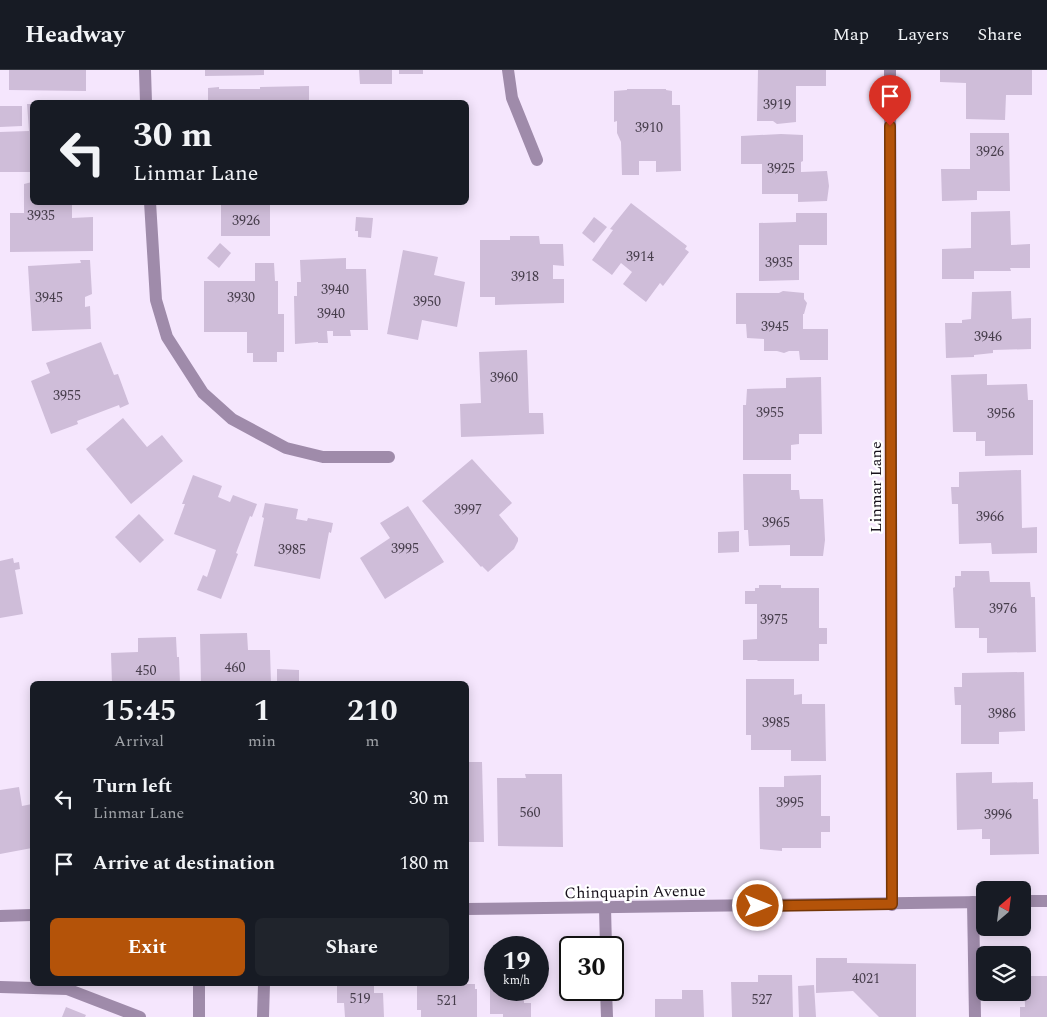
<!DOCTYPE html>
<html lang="en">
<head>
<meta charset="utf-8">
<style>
  :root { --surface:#171b24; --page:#20242c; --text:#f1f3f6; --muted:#9ea1a6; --line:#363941; --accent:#b45309 }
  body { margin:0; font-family:Spectral,serif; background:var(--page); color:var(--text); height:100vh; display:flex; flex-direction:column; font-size:19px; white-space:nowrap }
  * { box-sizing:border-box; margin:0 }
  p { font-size:16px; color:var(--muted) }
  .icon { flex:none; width:28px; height:28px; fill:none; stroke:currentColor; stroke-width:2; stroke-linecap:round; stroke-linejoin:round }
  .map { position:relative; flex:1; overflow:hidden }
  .drawer { position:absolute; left:30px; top:611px; width:439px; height:305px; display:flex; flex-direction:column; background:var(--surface); border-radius:8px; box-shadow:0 2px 12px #0003 }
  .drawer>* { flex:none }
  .banner { position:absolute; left:30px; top:30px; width:439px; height:105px; border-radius:8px; box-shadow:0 2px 12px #0003; background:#171b24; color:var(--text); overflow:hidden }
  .needle { width:32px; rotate:28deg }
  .controls { position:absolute; left:976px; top:811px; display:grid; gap:10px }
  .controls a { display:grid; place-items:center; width:55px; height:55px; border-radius:8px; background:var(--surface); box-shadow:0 2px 12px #0003; font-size:25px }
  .speed { position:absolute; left:484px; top:866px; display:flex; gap:10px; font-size:25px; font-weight:700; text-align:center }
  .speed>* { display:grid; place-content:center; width:65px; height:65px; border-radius:50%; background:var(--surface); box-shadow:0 2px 12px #0003; line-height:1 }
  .speed small { font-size:12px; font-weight:400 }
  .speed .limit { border:2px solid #111; border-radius:8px; background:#fff; color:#111 }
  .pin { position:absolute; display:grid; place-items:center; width:42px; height:42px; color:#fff; margin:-51px -21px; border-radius:50% 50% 50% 0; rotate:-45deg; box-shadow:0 0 5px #0007 }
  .pin .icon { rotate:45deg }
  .me { position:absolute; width:55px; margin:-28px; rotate:90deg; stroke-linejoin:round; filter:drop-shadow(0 0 4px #0008) }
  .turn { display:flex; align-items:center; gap:18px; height:105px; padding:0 20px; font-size:22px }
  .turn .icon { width:65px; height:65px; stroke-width:2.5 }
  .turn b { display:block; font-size:35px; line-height:42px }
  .eta { display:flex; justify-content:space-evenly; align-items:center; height:85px; text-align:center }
  .eta b { font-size:30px; font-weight:700; line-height:35px }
  .button { display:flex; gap:10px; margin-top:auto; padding:10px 20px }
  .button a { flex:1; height:58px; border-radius:8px; background:var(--accent); color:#fff; font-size:20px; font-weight:700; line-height:58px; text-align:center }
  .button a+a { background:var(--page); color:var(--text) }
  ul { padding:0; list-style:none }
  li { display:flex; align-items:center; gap:15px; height:65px; padding:0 20px }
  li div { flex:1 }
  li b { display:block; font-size:19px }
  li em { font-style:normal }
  header { display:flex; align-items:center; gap:30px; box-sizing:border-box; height:70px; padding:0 25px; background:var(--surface); border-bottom:1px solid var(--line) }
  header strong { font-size:24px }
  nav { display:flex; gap:28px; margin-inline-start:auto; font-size:18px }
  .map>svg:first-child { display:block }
</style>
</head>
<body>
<header>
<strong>Headway</strong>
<nav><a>Map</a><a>Layers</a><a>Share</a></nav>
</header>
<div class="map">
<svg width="1047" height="947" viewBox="0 0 1047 947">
  <rect width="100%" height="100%" fill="#f5e6fd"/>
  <!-- building -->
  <g fill="#cfbdd9">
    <polygon points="9,0 86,0 86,21 9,20"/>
    <polygon points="205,0 264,0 264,5 205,6"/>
    <polygon points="359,0 392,0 392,14 360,14"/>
    <rect x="399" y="0" width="24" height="4"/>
    <polygon points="758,0 826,0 826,16 796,16 796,52 777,54 773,51 757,51"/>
    <polygon points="940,0 1032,0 1032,25 1006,25 1005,50 966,49 966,13 940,12"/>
    <polygon points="309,16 309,32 208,32 208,18 219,17 219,19 260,19 260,17"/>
    <polygon points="627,19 666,19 666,20 672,21 672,35 680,35 681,101 656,102 656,91 639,91 639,105 622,105 621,72 617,63 617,51 614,52 614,21 627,20"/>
    <polygon points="27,34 32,34 32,102 0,102 0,62 29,61"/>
    <polygon points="0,36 22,36 22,56 0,57"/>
    <polygon points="970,63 1009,63 1010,121 977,121 977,130 942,131 941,99 970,99"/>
    <polygon points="781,64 803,65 803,91 801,92 801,102 827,101 829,116 827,131 798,132 798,124 762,124 762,94 741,94 741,66"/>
    <polygon points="32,112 32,132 72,132 72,148 93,147 93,181 10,182 10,143 24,143 24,114"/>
    <polygon points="221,132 272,132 272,135 270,134 270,166 221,166"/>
    <polygon points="631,133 687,176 685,179 689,182 663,216 660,213 646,232 623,214 632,202 621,193 612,205 592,190 613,160 610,159"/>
    <polygon points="1010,141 1011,175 1030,174 1030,198 1010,198 1011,201 974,201 974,209 942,209 942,179 971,178 971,142"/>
    <polygon points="796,143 827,143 827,175 799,175 799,210 759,211 759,153 796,152"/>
    <polygon points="356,147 373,148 371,168 358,167 358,161 355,161"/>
    <polygon points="594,147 607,157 594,173 582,163"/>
    <polygon points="510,166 539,166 540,174 563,174 564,196 553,195 553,209 564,209 564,233 495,235 495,227 480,227 480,170 510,170"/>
    <polygon points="220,173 231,183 219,198 207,188"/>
    <polygon points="403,180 438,187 434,205 465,212 457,257 422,250 418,270 387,264"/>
    <polygon points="346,188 346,199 366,199 368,260 350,260 351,266 333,266 333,261 327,261 328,273 318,273 318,272 295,274 294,226 297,226 297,212 301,212 300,190"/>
    <polygon points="80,190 90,190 92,224 85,227 85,237 90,236 91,259 32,261 28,196 81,193"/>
    <polygon points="255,193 274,193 275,211 278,211 278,244 284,244 284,282 277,282 277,292 253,292 253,283 247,283 247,262 204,262 204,211 255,211"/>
    <polygon points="783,221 804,223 804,229 807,233 804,244 803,244 803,259 828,259 828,290 800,290 799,281 789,281 784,283 777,281 764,281 764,269 747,268 746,254 736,254 736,223 779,223"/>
    <polygon points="1011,221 1012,249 1031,248 1031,279 993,280 993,283 974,285 974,287 946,288 945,253 962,253 962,250 971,249 972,222"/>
    <polygon points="101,272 114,305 118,304 129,334 120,338 119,335 77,351 78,354 51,364 31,311 50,303 46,293"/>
    <polygon points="527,280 529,343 543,343 544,364 461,367 460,334 481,333 479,282"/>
    <polygon points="987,304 987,315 1027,314 1028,330 1033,330 1033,385 985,386 985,371 976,371 976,362 953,362 951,305"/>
    <polygon points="821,307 822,364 799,364 799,374 791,375 791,390 743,390 743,335 746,335 747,319 786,318 786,308"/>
    <polygon points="123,348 147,377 162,365 183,391 131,434 86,379"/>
    <polygon points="472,389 512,433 499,445 518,468 518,471 514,479 488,502 482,496 481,497 422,431"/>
    <polygon points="1021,400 1022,458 1037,457 1037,483 992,484 991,473 959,474 958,434 952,434 951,417 959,417 959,402"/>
    <polygon points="743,404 791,404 791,420 799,420 800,429 823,429 825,470 823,486 790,486 790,475 749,476 748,460 744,460"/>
    <polygon points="193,405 222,416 218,427 230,432 233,425 257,434 252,447 250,446 236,483 238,484 221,529 197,520 203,505 207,507 216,480 174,464 185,434 182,434"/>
    <polygon points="265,433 298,439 296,449 307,451 308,448 333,453 331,463 329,462 320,509 254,496 264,448 262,447"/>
    <polygon points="408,436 444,492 385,529 360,488 390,468 380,453"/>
    <polygon points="139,444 164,470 140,493 115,467"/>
    <polygon points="739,461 739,482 718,483 718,462"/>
    <polygon points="13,488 14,493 19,492 20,499 15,500 23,544 0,548 0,491"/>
    <polygon points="961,501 989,501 990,512 1030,512 1031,527 1035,527 1036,582 987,583 987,568 979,568 979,558 955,558 953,518 955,517 955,506 961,506"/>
    <polygon points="759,515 781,515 781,518 819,518 819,558 827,558 827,574 819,574 819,591 757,591 758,590 743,590 743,570 757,569 757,534 745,534 745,521 755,521 755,518 759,518"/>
    <polygon points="247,563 248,580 270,580 271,614 201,614 200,564"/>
    <polygon points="176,567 177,587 179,587 180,614 112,614 111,583 138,582 138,568"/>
    <polygon points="277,599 299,600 299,614 277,613"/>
    <polygon points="1024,602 1025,661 999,662 999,674 961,674 961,635 955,635 954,617 962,617 962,603"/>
    <polygon points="746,609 794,609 794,625 802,624 802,634 825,634 826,691 791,691 791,680 751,680 751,665 746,665"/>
    <polygon points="466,692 482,692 484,772 466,772"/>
    <polygon points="992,702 992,713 1033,712 1033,729 1038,729 1039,784 990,785 990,769 982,769 982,759 957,760 956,703"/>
    <polygon points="525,704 562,704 563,777 498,776 497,708 526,708"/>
    <polygon points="821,705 821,746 830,746 830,762 821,762 821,778 782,778 782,781 760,779 759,717 784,717 784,706"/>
    <polygon points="19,717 22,736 32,734 32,778 0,784 0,720"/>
    <polygon points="816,888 847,888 847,893 916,894 916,947 879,947 853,921 816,923"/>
    <polygon points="758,905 792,905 793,947 732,947 731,912 758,912"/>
    <polygon points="490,906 495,906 495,920 524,920 524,933 531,933 531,947 503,947 503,944 490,944"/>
    <polygon points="1024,906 1047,906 1047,947 1020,947 1020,937 1025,937"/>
    <polygon points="417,914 475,914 475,919 477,919 477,947 421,947 421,940 417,940"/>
    <polygon points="814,915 816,947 799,947 798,916"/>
    <polygon points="337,916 374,916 374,923 383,923 384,947 345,947 344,933 337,933"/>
    <polygon points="682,920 703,920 704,947 655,947 655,929 682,929"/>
    <polygon points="66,937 86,945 85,947 62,947"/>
  </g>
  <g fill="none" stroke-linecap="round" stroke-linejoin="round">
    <!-- minor -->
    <g stroke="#9f8baa" stroke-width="12">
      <polyline points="145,0 146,32"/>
      <polyline points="508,0 512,28 537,90"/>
      <polyline points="890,0 892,835"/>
      <polyline points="150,132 156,230 167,267 203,323 232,349 286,378 323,387 389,387"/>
      <polyline points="1022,831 1047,831"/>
      <polyline points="973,832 975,947"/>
      <polyline points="605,837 606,878"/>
      <polyline points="466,839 985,832"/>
      <polyline points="0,846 32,845"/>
      <polyline points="0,917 67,919 140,947"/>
      <polyline points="606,920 607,947"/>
      <polyline points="199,947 199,914"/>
      <polyline points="263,947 264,914"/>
    </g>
  </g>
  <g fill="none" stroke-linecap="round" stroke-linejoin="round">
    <!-- route casing -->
    <g stroke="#753606" stroke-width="12">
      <polyline id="route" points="758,836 892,834 890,56"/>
    </g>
    <!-- route -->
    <use href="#route" stroke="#b45309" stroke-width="9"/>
  </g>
  <g text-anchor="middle" stroke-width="4.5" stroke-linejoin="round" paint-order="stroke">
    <!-- number labels -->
    <g font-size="14" fill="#463d4b">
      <text x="777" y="39">3919</text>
      <text x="649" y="62">3910</text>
      <text x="990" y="86">3926</text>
      <text x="781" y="103">3925</text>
      <text x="41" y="150">3935</text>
      <text x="246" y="155">3926</text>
      <text x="640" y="191">3914</text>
      <text x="779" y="197">3935</text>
      <text x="525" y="211">3918</text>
      <text x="335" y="224">3940</text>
      <text x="49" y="232">3945</text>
      <text x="241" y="232">3930</text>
      <text x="427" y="236">3950</text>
      <text x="331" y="248">3940</text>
      <text x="775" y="261">3945</text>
      <text x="988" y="271">3946</text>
      <text x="504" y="312">3960</text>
      <text x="67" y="330">3955</text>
      <text x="770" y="347">3955</text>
      <text x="1001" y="348">3956</text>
      <text x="468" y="444">3997</text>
      <text x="990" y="451">3966</text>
      <text x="776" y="457">3965</text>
      <text x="405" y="483">3995</text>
      <text x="292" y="484">3985</text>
      <text x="1003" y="543">3976</text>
      <text x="774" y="554">3975</text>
      <text x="235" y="602">460</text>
      <text x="146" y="605">450</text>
      <text x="1002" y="648">3986</text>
      <text x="776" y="657">3985</text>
      <text x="790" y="737">3995</text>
      <text x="530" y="747">560</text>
      <text x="998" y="749">3996</text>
      <text x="866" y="913">4021</text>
      <text x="360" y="933">519</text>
      <text x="762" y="934">527</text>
      <text x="447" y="935">521</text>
    </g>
    <!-- street labels -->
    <g font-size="16" fill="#18121c" stroke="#fff">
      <text transform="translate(875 417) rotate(-90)" y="6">Linmar Lane</text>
      <text transform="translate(635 821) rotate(-1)" y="6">Chinquapin Avenue</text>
    </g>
  </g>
</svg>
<div class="controls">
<a><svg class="needle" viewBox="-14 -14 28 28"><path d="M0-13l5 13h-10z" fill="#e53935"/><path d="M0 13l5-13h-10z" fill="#9ea1a6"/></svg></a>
<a><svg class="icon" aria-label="layers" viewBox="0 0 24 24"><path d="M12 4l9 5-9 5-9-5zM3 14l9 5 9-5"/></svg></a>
</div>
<div class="speed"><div>19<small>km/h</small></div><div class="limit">30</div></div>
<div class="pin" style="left:890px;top:56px;background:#d93025"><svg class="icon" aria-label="arrive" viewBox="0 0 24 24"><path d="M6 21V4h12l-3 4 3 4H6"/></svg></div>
<svg class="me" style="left:758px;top:836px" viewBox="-20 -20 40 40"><circle r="17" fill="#b45309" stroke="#fff" stroke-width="3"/><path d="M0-11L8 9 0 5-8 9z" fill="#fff"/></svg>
<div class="banner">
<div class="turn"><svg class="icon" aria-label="left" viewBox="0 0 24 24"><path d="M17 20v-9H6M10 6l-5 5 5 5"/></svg><div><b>30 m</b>Linmar Lane</div></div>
</div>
<section class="drawer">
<div class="eta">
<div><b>15:45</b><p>Arrival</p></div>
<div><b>1</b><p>min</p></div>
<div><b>210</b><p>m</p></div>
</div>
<ul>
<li><svg class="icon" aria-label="left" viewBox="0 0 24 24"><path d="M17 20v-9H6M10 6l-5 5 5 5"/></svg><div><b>Turn left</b><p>Linmar Lane</p></div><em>30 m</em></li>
<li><svg class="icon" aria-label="arrive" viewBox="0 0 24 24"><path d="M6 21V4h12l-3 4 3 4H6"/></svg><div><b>Arrive at destination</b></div><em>180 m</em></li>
</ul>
<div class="button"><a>Exit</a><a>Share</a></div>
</section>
</div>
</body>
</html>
